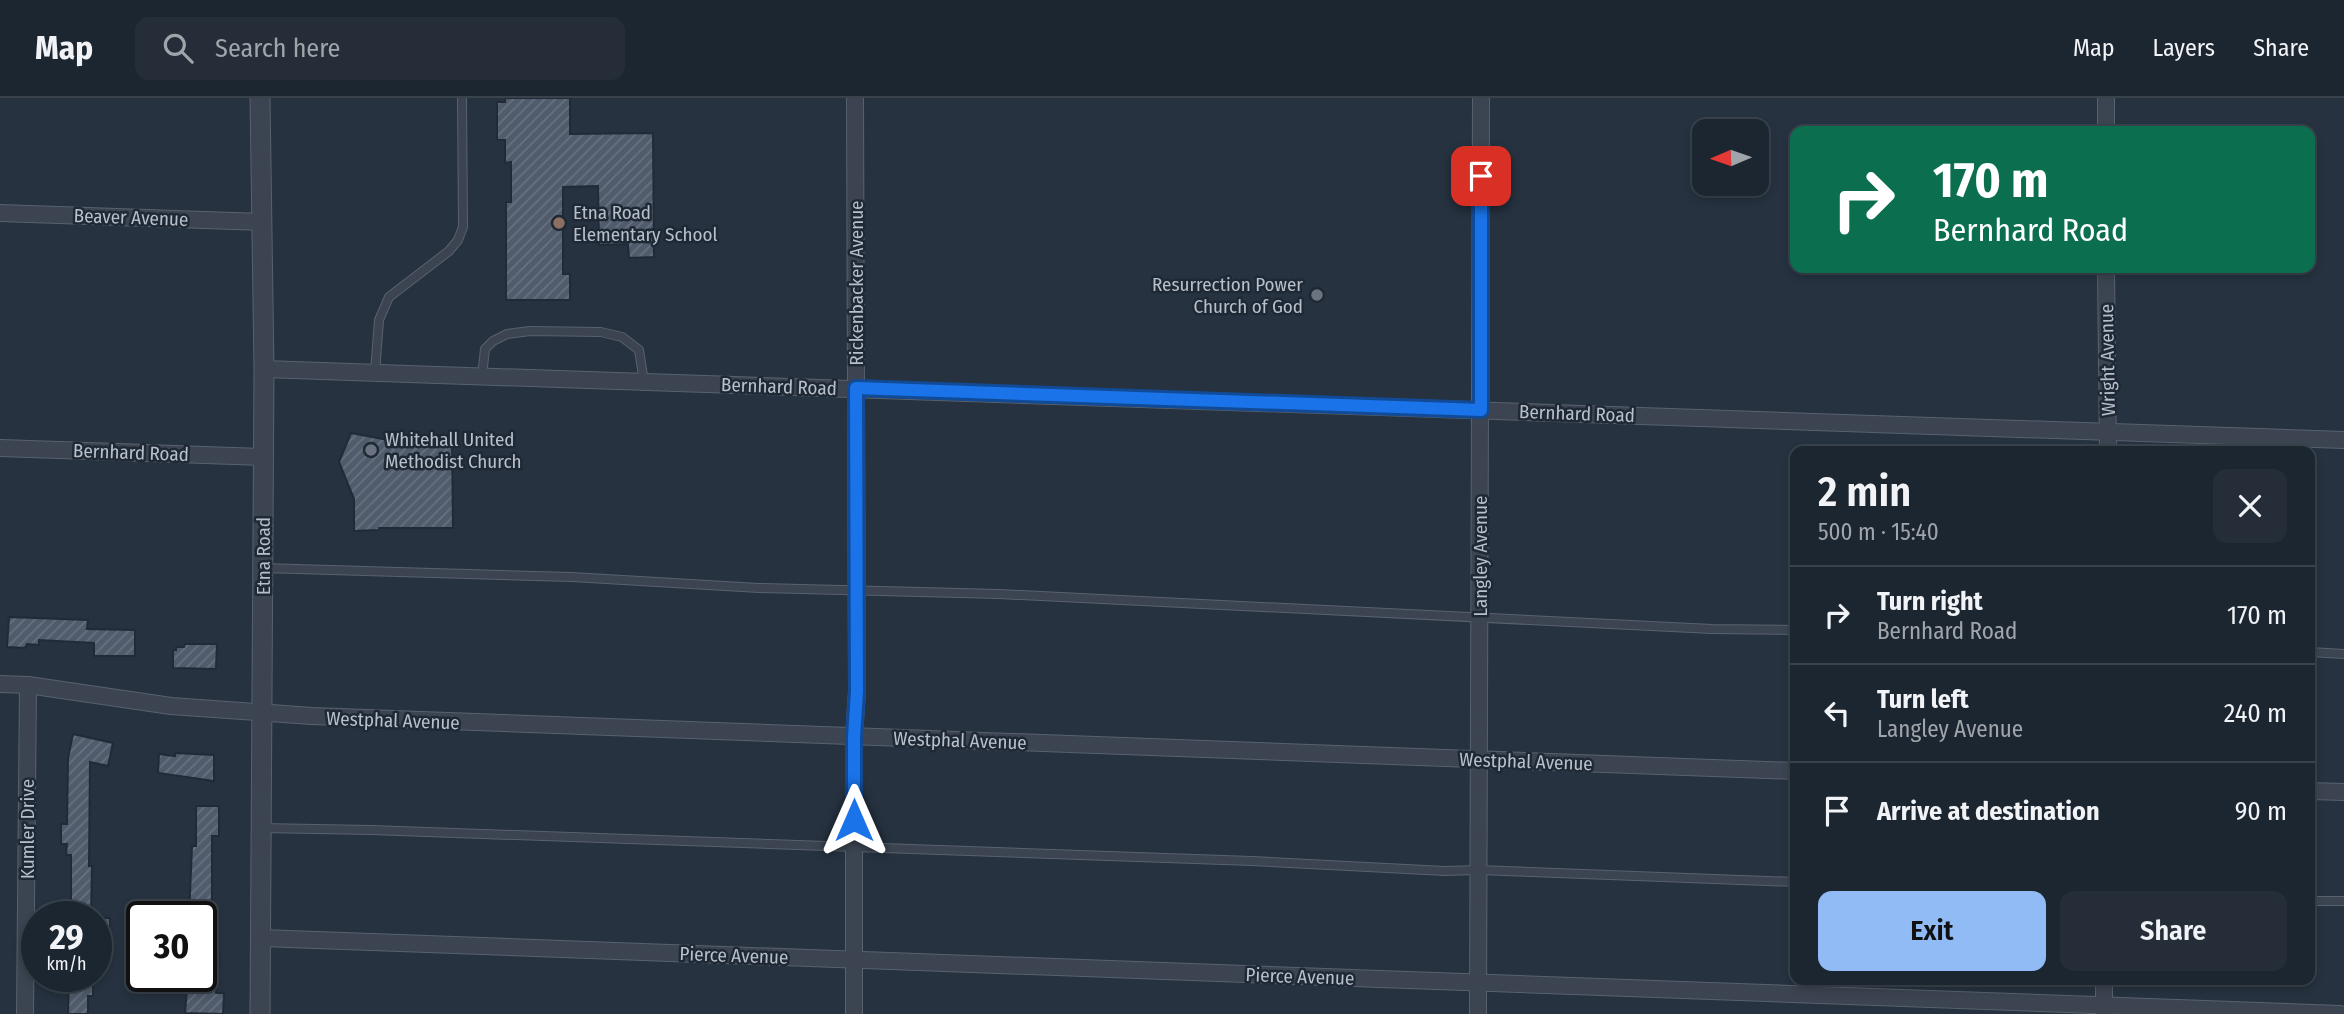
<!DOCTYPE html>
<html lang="en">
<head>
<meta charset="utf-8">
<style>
  :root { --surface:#1c2630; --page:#252e38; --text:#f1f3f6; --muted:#a0a5ab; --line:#3a434c; --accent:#91bbf5 }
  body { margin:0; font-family:"Fira Sans Condensed",sans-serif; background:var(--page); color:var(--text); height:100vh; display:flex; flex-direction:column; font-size:26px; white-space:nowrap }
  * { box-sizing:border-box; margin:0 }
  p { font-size:23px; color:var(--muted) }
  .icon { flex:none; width:38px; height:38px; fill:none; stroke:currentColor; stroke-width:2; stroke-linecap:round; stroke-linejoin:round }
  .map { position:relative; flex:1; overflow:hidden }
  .panel { position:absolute; left:1790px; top:348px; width:525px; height:539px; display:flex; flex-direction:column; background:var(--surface); border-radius:14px; box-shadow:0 4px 10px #0003,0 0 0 2px var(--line) }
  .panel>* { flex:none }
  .top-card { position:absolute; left:1790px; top:28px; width:525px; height:147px; border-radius:14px; box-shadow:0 4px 10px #0003,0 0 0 2px var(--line); background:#0b6e4f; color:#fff; overflow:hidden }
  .needle { width:46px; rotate:268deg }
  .buttons { position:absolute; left:1692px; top:21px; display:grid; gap:14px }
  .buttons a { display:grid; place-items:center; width:77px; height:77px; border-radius:14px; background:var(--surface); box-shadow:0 4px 10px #0003,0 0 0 2px var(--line); font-size:35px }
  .speed { position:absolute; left:21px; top:803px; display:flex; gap:14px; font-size:35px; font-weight:700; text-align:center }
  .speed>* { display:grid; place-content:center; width:91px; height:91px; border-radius:50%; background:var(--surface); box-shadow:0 4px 10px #0003,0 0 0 2px var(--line); line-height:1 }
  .speed small { font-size:18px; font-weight:400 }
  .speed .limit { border:4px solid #111; border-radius:10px; background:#fff; color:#111 }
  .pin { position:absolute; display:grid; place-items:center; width:60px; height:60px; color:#fff; margin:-30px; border-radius:14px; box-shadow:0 4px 10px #0006 }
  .me { position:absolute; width:77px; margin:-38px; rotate:0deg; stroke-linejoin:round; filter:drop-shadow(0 0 5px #0008) }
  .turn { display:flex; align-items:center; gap:24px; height:147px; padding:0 28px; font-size:32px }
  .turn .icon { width:91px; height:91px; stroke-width:2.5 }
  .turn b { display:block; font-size:49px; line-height:60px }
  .round { display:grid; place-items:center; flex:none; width:74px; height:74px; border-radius:14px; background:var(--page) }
  .overview { display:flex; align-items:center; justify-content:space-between; height:119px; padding:0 28px }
  h1 { font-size:42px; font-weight:600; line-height:52px }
  .button { display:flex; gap:14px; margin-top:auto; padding:14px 28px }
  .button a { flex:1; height:80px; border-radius:14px; background:var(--accent); color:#111; font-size:28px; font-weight:600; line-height:80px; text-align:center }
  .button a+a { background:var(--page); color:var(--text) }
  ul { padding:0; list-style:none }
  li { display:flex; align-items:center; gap:21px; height:98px; padding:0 28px; border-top:2px solid var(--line) }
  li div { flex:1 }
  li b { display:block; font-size:26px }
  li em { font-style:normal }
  header { display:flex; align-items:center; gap:42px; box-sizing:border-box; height:98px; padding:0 35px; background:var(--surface); border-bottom:2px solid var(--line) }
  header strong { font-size:33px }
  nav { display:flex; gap:38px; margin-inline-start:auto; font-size:24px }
  .search { width:490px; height:63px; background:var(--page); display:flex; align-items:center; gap:18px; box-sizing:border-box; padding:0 24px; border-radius:14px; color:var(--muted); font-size:26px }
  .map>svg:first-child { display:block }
</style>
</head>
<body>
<header>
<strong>Map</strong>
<div class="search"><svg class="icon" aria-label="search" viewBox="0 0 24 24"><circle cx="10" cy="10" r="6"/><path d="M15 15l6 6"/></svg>Search here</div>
<nav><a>Map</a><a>Layers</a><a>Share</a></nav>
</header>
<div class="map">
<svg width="2344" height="916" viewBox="0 0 2344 916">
  <defs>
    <pattern id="building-hatch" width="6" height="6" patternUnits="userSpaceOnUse" patternTransform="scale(1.75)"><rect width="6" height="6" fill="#505b6b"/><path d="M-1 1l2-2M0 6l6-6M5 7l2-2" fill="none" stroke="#67717f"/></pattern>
  </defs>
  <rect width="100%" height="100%" fill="#263240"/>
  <!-- building -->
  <g fill="url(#building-hatch)" stroke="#212b37" stroke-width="2">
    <polygon points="505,0 570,0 570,36 653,35 654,159 629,160 628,146 599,147 598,88 563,89 563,176 570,176 570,202 506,202 506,104 511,104 511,64 505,65 505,42 497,42 497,4 505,4"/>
    <polygon points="351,335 404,345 404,338 452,337 453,430 379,430 379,432 354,433 354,401 339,364"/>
    <polygon points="9,519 88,522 87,531 135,532 135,558 94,558 94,545 39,542 39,547 27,546 25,550 7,549"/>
    <polygon points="185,546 217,546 216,571 173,570 173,552 176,552 176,549 184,549"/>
    <polygon points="73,636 113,645 108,668 90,664 89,768 92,768 91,819 71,819 71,757 66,757 67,746 61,746 61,726 67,726 68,660"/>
    <polygon points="175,655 214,657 214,683 158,675 159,656 175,658"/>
    <polygon points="196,708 219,708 219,738 212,738 212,819 189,819 192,748 196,748"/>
    <rect x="96" y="820" width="14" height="31"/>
    <polygon points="201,855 219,856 216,895 224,895 223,916 185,915 188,878 201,878"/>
    <polygon points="69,878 93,878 93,898 88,898 88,916 68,916"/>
  </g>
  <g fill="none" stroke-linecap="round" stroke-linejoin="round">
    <!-- service casing -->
    <g stroke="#58626d" stroke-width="10">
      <g id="service">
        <polyline points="375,274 379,222 389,199 449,153 458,142 463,129 462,0"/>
        <polyline points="482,278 485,251 493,243 507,236 530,233 601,234 622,239 639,252 644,284"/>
        <polyline points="262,470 572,479 759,490 999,496 1712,531 1796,532"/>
        <polyline points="2310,554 2344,556"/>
        <polyline points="261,730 371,732 1252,763 1445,773 1478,772 1796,784"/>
        <polyline points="2310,803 2344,803"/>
      </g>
    </g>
    <!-- minor casing -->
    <g stroke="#58626d" stroke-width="18">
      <g id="minor">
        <polyline points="2106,0 2106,33"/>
        <polyline points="0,115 262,124"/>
        <polyline points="2106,170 2108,354"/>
        <polyline points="264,271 2344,342"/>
        <polyline points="0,350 263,359"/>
        <polyline points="0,586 28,587 171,608 312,618 1796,673"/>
        <polyline points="2310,693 2344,694"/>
        <polyline points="261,840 2340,916"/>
        <polyline points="25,916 28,587"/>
        <polyline points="854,916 854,639 857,593 855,0"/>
        <polyline points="1478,916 1481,0"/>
        <polyline points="2104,916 2104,882"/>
      </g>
    </g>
    <!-- tertiary casing -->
    <g stroke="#58626d" stroke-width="21">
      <polyline id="tertiary" points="260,916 264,271 260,0"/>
    </g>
    <!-- service -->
    <use href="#service" stroke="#3b4450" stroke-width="8"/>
    <!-- minor -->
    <use href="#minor" stroke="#3b4450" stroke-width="16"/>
    <!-- tertiary -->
    <use href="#tertiary" stroke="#3b4450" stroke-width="19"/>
  </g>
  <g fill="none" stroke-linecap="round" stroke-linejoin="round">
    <!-- route casing -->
    <g stroke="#114b97" stroke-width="18">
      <polyline id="route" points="854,722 854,639 857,593 856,290 1481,312 1481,78"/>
    </g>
    <!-- route -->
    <use href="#route" stroke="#1a73e8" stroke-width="12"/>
  </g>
  <!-- markers -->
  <circle fill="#8d6e63" stroke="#1f2935" stroke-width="2.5" cx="559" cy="125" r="7"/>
  <g fill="#6b7280" stroke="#1f2935" stroke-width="2.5">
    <circle cx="1317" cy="197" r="7"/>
    <circle cx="371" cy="352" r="7"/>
  </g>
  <g text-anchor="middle" stroke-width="5" stroke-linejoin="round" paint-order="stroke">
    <!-- poi labels -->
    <g font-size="19" fill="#b7bfca" stroke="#1f2935" text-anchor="start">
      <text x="573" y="121">Etna Road<tspan x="573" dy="22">Elementary School</tspan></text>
      <text x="1303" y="193" text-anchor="end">Resurrection Power<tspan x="1303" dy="22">Church of God</tspan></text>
      <text x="385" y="348">Whitehall United<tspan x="385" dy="22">Methodist Church</tspan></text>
    </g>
    <!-- street labels -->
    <g font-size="19" fill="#b7bfca" stroke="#1f2935">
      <text transform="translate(131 119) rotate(2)" y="7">Beaver Avenue</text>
      <text transform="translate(856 185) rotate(-90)" y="7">Rickenbacker Avenue</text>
      <text transform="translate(2107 262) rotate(-91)" y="7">Wright Avenue</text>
      <text transform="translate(779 288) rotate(2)" y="7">Bernhard Road</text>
      <text transform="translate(1577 315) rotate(2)" y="7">Bernhard Road</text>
      <text transform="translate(131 354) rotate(2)" y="7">Bernhard Road</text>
      <text transform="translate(263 458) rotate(-90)" y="7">Etna Road</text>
      <text transform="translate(1480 458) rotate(-90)" y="7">Langley Avenue</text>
      <text transform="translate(393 622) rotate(2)" y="7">Westphal Avenue</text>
      <text transform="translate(960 642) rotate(2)" y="7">Westphal Avenue</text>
      <text transform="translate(1526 663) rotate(2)" y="7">Westphal Avenue</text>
      <text transform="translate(27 731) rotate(-90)" y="7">Kumler Drive</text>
      <text transform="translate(734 857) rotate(2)" y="7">Pierce Avenue</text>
      <text transform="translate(1300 878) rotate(2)" y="7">Pierce Avenue</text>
    </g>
  </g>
</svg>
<div class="buttons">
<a><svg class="needle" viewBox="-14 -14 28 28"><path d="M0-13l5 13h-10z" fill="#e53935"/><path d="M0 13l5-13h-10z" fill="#a0a5ab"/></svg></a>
</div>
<div class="speed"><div>29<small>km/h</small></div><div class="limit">30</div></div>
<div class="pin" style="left:1481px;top:78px;background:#d93025"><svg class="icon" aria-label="arrive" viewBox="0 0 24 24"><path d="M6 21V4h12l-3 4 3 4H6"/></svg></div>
<svg class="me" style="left:854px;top:722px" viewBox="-20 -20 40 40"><path d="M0-17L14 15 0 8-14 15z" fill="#1a73e8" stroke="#fff" stroke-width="4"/></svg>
<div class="top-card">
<div class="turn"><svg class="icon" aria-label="right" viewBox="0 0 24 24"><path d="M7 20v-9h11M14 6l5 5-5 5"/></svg><div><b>170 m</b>Bernhard Road</div></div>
</div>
<section class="panel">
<div class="overview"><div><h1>2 min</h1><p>500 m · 15:40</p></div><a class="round"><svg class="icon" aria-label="close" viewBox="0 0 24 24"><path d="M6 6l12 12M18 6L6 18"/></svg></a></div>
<ul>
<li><svg class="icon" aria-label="right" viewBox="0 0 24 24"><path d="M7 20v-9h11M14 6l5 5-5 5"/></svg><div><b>Turn right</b><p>Bernhard Road</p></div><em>170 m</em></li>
<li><svg class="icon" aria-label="left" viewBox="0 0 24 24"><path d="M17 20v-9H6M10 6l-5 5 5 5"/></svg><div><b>Turn left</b><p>Langley Avenue</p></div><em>240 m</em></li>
<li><svg class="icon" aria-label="arrive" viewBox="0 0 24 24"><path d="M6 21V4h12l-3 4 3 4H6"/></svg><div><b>Arrive at destination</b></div><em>90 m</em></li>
</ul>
<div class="button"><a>Exit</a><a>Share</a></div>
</section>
</div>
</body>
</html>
